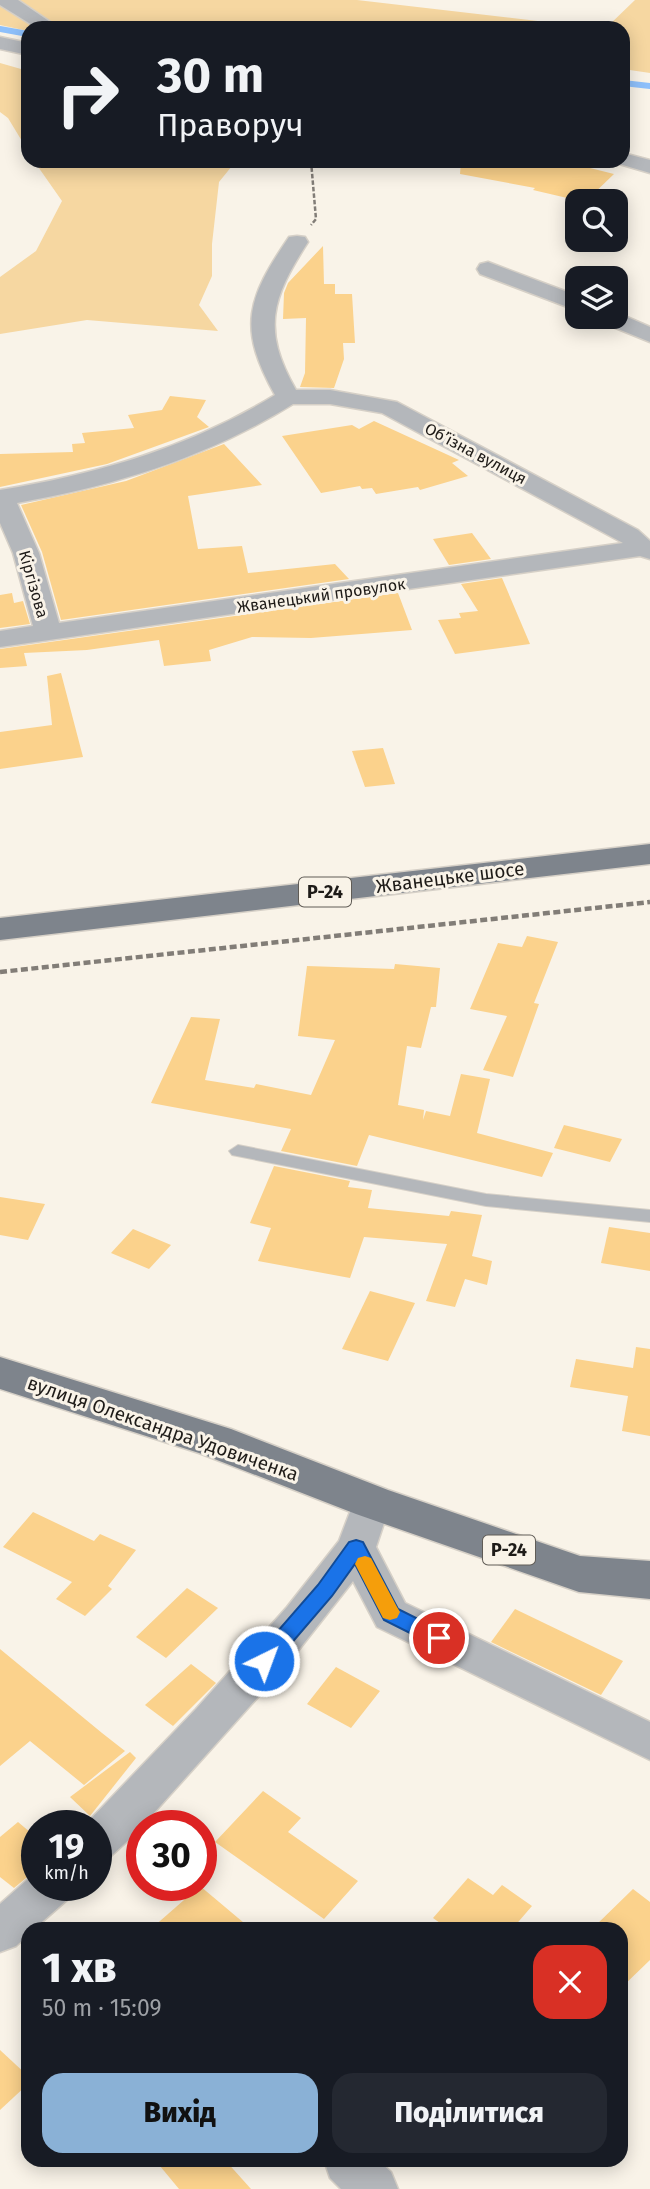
<!DOCTYPE html>
<html lang="uk">
<head>
<meta charset="utf-8">
<style>
  :root { --surface:#171b24; --page:#242831; --text:#f1f3f6; --muted:#9ea1a6; --accent:#8ab1d6 }
  body { margin:0; font-family:"Fira Sans",sans-serif; background:var(--page); color:var(--text); height:100vh; display:flex; flex-direction:column; font-size:26px; white-space:nowrap }
  * { box-sizing:border-box; margin:0 }
  p { font-size:23px; color:var(--muted) }
  .icon { flex:none; width:38px; height:38px; fill:none; stroke:currentColor; stroke-width:2; stroke-linecap:round; stroke-linejoin:round }
  .map { position:relative; flex:1; overflow:hidden }
  .sheet { position:absolute; left:21px; top:1922px; width:607px; height:245px; display:flex; flex-direction:column; background:var(--surface); border-radius:21px; box-shadow:0 4px 18px #0003 }
  .sheet>* { flex:none }
  .banner { position:absolute; left:21px; top:21px; width:609px; height:147px; border-radius:21px; box-shadow:0 4px 18px #0003; background:#171b24; color:var(--text); overflow:hidden }
  .tools { position:absolute; left:565px; top:189px; display:grid; gap:14px }
  .tools a { display:grid; place-items:center; width:63px; height:63px; border-radius:14px; background:var(--surface); box-shadow:0 4px 18px #0003; font-size:35px }
  .speed { position:absolute; left:21px; top:1810px; display:flex; gap:14px; font-size:35px; font-weight:700; text-align:center }
  .speed>* { display:grid; place-content:center; width:91px; height:91px; border-radius:50%; background:var(--surface); box-shadow:0 4px 18px #0003; line-height:1 }
  .speed small { font-size:18px; font-weight:400 }
  .speed .limit { border:10px solid #d22; background:#fff; color:#111 }
  .pin { position:absolute; display:grid; place-items:center; width:60px; height:60px; color:#fff; margin:-30px; border:4px solid #fff; border-radius:50%; box-shadow:0 2px 7px #0007 }
  .me { position:absolute; width:77px; margin:-38px; rotate:42deg; stroke-linejoin:round; filter:drop-shadow(0 0 5px #0008) }
  .turn { display:flex; align-items:center; gap:24px; height:147px; padding:0 21px; font-size:32px }
  .turn .icon { width:91px; height:91px; stroke-width:2.5 }
  .turn b { display:block; font-size:49px; line-height:60px }
  .round { display:grid; place-items:center; flex:none; width:74px; height:74px; border-radius:21px; background:var(--page) }
  .headline { display:flex; align-items:center; justify-content:space-between; height:119px; padding:0 21px }
  h1 { font-size:42px; font-weight:800; line-height:52px }
  .action { display:flex; gap:14px; margin-top:auto; padding:14px 21px }
  .action a { flex:1; height:80px; border-radius:21px; background:var(--accent); color:#111; font-size:28px; font-weight:800; line-height:80px; text-align:center }
  .action a+a { background:var(--page); color:var(--text) }
  .map>svg:first-child { display:block }
</style>
</head>
<body>
<div class="map">
<svg width="650" height="2189" viewBox="0 0 650 2189">
  <rect width="100%" height="100%" fill="#f9f3e8"/>
  <!-- green -->
  <g fill="#f6d7a1">
    <polygon points="0,0 357,0 597,28 28,28 28,31 0,25"/>
    <polygon points="635,0 650,0 650,73 623,69 623,28 606,28"/>
    <polygon points="0,63 28,71 28,151 8,118 0,112"/>
    <polygon points="34,161 236,161 219,182 212,244 212,276 199,305 218,331 87,320 0,334 0,277 36,251 62,201"/>
  </g>
  <g fill="none" stroke-linecap="round" stroke-linejoin="round">
    <!-- stream -->
    <g stroke="#8ec0fb" stroke-width="6">
      <polyline points="0,29 28,34"/>
      <polyline points="623,83 650,86"/>
    </g>
  </g>
  <!-- building -->
  <g fill="#fbd28c">
    <polygon points="461,161 539,161 586,167 614,174 586,201 580,201 533,190 535,188 460,174"/>
    <polygon points="323,246 324,284 335,284 335,294 352,294 355,343 343,343 344,359 334,388 300,387 305,373 306,318 283,319 284,293 288,283"/>
    <polygon points="170,396 206,400 197,417 209,427 107,464 0,487 0,454 73,452 72,444 85,443 82,433 134,428 128,415 162,410"/>
    <polygon points="374,421 459,460 452,463 468,476 420,490 418,487 376,494 372,488 362,489 360,486 321,493 282,436 352,425 359,429"/>
    <polygon points="224,444 262,485 188,496 198,549 242,546 248,573 335,564 349,579 61,620 42,552 21,505 126,481"/>
    <polygon points="472,533 491,559 449,565 433,539"/>
    <polygon points="502,578 530,644 455,654 438,620 461,618 459,613 478,611 461,584"/>
    <polygon points="12,593 14,603 23,601 30,624 0,628 0,595"/>
    <polygon points="398,593 412,630 311,638 252,637 209,650 211,661 164,666 159,640 87,650 24,653 27,666 0,668 0,649"/>
    <polygon points="61,673 83,757 0,769 0,732 52,725 47,676"/>
    <polygon points="383,748 395,784 365,787 352,751"/>
    <polygon points="527,936 558,942 534,1003 539,1004 513,1077 483,1070 507,1016 470,1009 498,943 522,947"/>
    <polygon points="395,964 440,968 436,1007 431,1007 421,1048 407,1046 398,1105 424,1110 423,1120 426,1111 450,1116 461,1074 490,1079 477,1133 553,1153 542,1177 369,1135 357,1166 281,1151 291,1129 151,1103 191,1017 220,1019 205,1080 254,1088 256,1084 311,1095 335,1040 298,1036 307,966 394,969"/>
    <polygon points="564,1125 622,1139 610,1162 554,1148"/>
    <polygon points="274,1166 350,1181 348,1187 372,1190 368,1208 449,1216 451,1211 482,1215 472,1256 492,1261 487,1285 465,1279 455,1307 426,1301 447,1244 364,1237 350,1278 258,1261 271,1228 250,1223"/>
    <polygon points="0,1197 45,1204 28,1240 0,1235"/>
    <polygon points="609,1227 650,1233 650,1271 601,1263"/>
    <polygon points="133,1229 171,1245 149,1269 111,1253"/>
    <polygon points="370,1291 415,1303 388,1361 342,1349"/>
    <polygon points="636,1347 650,1349 650,1436 622,1431 628,1396 570,1387 576,1359 633,1368"/>
    <polygon points="33,1512 94,1541 100,1534 136,1550 108,1586 112,1589 85,1616 56,1599 72,1582 3,1547"/>
    <polygon points="187,1588 218,1608 166,1658 136,1637"/>
    <polygon points="515,1609 623,1661 601,1695 491,1642"/>
    <polygon points="0,1649 102,1733 125,1751 84,1785 30,1741 0,1766"/>
    <polygon points="191,1664 216,1683 173,1726 145,1705"/>
    <polygon points="336,1667 380,1691 351,1728 307,1704"/>
    <polygon points="130,1752 136,1758 90,1816 70,1797"/>
    <polygon points="263,1791 301,1818 288,1832 358,1881 324,1919 215,1842"/>
    <polygon points="18,1822 37,1838 37,1869 14,1888 0,1877 0,1837"/>
    <polygon points="468,1878 493,1895 502,1885 532,1906 513,1928 447,1928 433,1918"/>
    <polygon points="200,1886 250,1928 152,1928"/>
    <polygon points="633,1889 650,1902 650,1960 621,1988 621,1928 593,1928"/>
    <polygon points="0,2050 28,2076 28,2084 0,2110"/>
    <polygon points="155,2160 225,2160 251,2189 179,2189"/>
  </g>
  <g fill="none" stroke-linecap="round" stroke-linejoin="round">
    <!-- lane casing -->
    <g stroke="#d6d0c7" stroke-width="2">
      <polygon id="lane" points="238,1145 486,1194 650,1210 650,1222 486,1206 232,1155 229,1151"/>
    </g>
    <!-- street casing -->
    <g stroke="#d6d0c7" stroke-width="3">
      <g id="street">
        <polygon points="0,0 18,0 59,28 37,28 0,5"/>
        <polygon points="0,37 28,43 28,55 0,49"/>
        <polygon points="623,153 650,160 650,173 616,163 614,161 623,161"/>
        <path d="M297,236L305,237L308,242C272,298 261,329 296,390H330L397,402L638,530L650,541V559L640,556L0,647V631L33,626L13,553L0,523V490C98,474 190,447 275,395C237,327 247,299 289,237ZM293,404H330L382,413L623,543L59,623L39,553L17,503C115,486 208,457 293,404Z"/>
        <polygon points="488,262 578,296 578,311 480,274 477,269 480,264"/>
        <polygon points="616,312 650,327 650,342 601,322 598,317 616,317"/>
        <polygon points="372,1487 386,1491 391,1502 376,1547 405,1603 650,1722 650,1760 377,1627 353,1581 286,1666 134,1835 111,1856 96,1862 96,1825 85,1825 196,1709 287,1607 339,1541 358,1491"/>
        <polygon points="37,1871 37,1885 74,1885 68,1899 35,1928 28,1928 28,1935 16,1946 0,1952 0,1904"/>
        <polygon points="324,2160 378,2160 391,2172 398,2189 341,2189 330,2178"/>
      </g>
    </g>
    <!-- primary casing -->
    <g stroke="#d6d0c7" stroke-width="3">
      <g id="primary">
        <polygon points="650,844 650,864 0,940 0,918"/>
        <polygon points="0,1357 231,1429 388,1490 580,1556 650,1561 650,1599 579,1592 356,1514 199,1453 0,1389"/>
      </g>
    </g>
    <!-- path-far1 -->
    <polyline stroke="#827d77" stroke-width="2.5" stroke-dasharray="4.5 2" stroke-linecap="butt" points="311,161 316,219 311,225"/>
    <!-- path -->
    <polyline stroke="#827d77" stroke-width="4.5" stroke-dasharray="7 3.5" stroke-linecap="butt" points="0,972 650,902"/>
    <!-- lane -->
    <use href="#lane" fill="#b4b7bb" fill-rule="evenodd"/>
    <!-- street -->
    <use href="#street" fill="#b4b7bb" fill-rule="evenodd"/>
    <!-- primary -->
    <use href="#primary" fill="#7e848c" fill-rule="evenodd"/>
  </g>
  <!-- route -->
  <polygon fill="#1a73e8" stroke="#114b97" stroke-width="2" points="356,1540 363,1542 398,1609 446,1633 448,1638 446,1644 439,1646 432,1644 384,1620 355,1564 332,1596 271,1667 264,1669 257,1667 255,1661 257,1655 318,1585 349,1542"/>
  <!-- slow -->
  <polygon fill="#f59e0b" points="365,1556 371,1558 397,1607 400,1612 397,1618 390,1620 383,1618 355,1564 358,1558"/>
  <g text-anchor="middle" stroke-width="6" stroke-linejoin="round" paint-order="stroke">
    <!-- far-street labels -->
    <g font-size="16" fill="#1e1b18" stroke="#f9f3e8">
      <text transform="translate(476 453) rotate(28)" y="6">Обʼїзна вулиця</text>
      <text transform="translate(34 584) rotate(74)" y="6">Кіргізова</text>
      <text transform="translate(321 595) rotate(-8)" y="6">Жванецький провулок</text>
    </g>
    <!-- shield labels -->
    <g fill="#f9f3e8" stroke="#605c56" stroke-width="2">
      <rect x="299" y="877.5" width="52" height="29" rx="5"/>
      <rect x="483" y="1535.5" width="52" height="29" rx="5"/>
    </g>
    <g font-size="18" font-weight="bold" fill="#1e1b18">
      <text x="325" y="898">Р-24</text>
      <text x="509" y="1556">Р-24</text>
    </g>
    <!-- street labels -->
    <g font-size="19" fill="#1e1b18" stroke="#f9f3e8">
      <text transform="translate(450 877) rotate(-7)" y="7">Жванецьке шосе</text>
      <text transform="translate(163 1428) rotate(19)" y="7">вулиця Олександра Удовиченка</text>
    </g>
  </g>
</svg>
<div class="tools">
<a><svg class="icon" aria-label="search" viewBox="0 0 24 24"><circle cx="10" cy="10" r="6"/><path d="M15 15l6 6"/></svg></a>
<a><svg class="icon" aria-label="layers" viewBox="0 0 24 24"><path d="M12 4l9 5-9 5-9-5zM3 14l9 5 9-5"/></svg></a>
</div>
<div class="speed"><div>19<small>km/h</small></div><div class="limit">30</div></div>
<div class="pin" style="left:439px;top:1638px;background:#d93025"><svg class="icon" aria-label="arrive" viewBox="0 0 24 24"><path d="M6 21V4h12l-3 4 3 4H6"/></svg></div>
<svg class="me" style="left:264px;top:1661px" viewBox="-20 -20 40 40"><circle r="17" fill="#1a73e8" stroke="#fff" stroke-width="3"/><path d="M0-11L8 9 0 5-8 9z" fill="#fff"/></svg>
<div class="banner">
<div class="turn"><svg class="icon" aria-label="right" viewBox="0 0 24 24"><path d="M7 20v-9h11M14 6l5 5-5 5"/></svg><div><b>30 m</b>Праворуч</div></div>
</div>
<section class="sheet">
<div class="headline"><div><h1>1 хв</h1><p>50 m · 15:09</p></div><a class="round" style="background:#d93025;color:#fff"><svg class="icon" aria-label="close" viewBox="0 0 24 24"><path d="M6 6l12 12M18 6L6 18"/></svg></a></div>
<div class="action"><a>Вихід</a><a>Поділитися</a></div>
</section>
</div>
</body>
</html>
